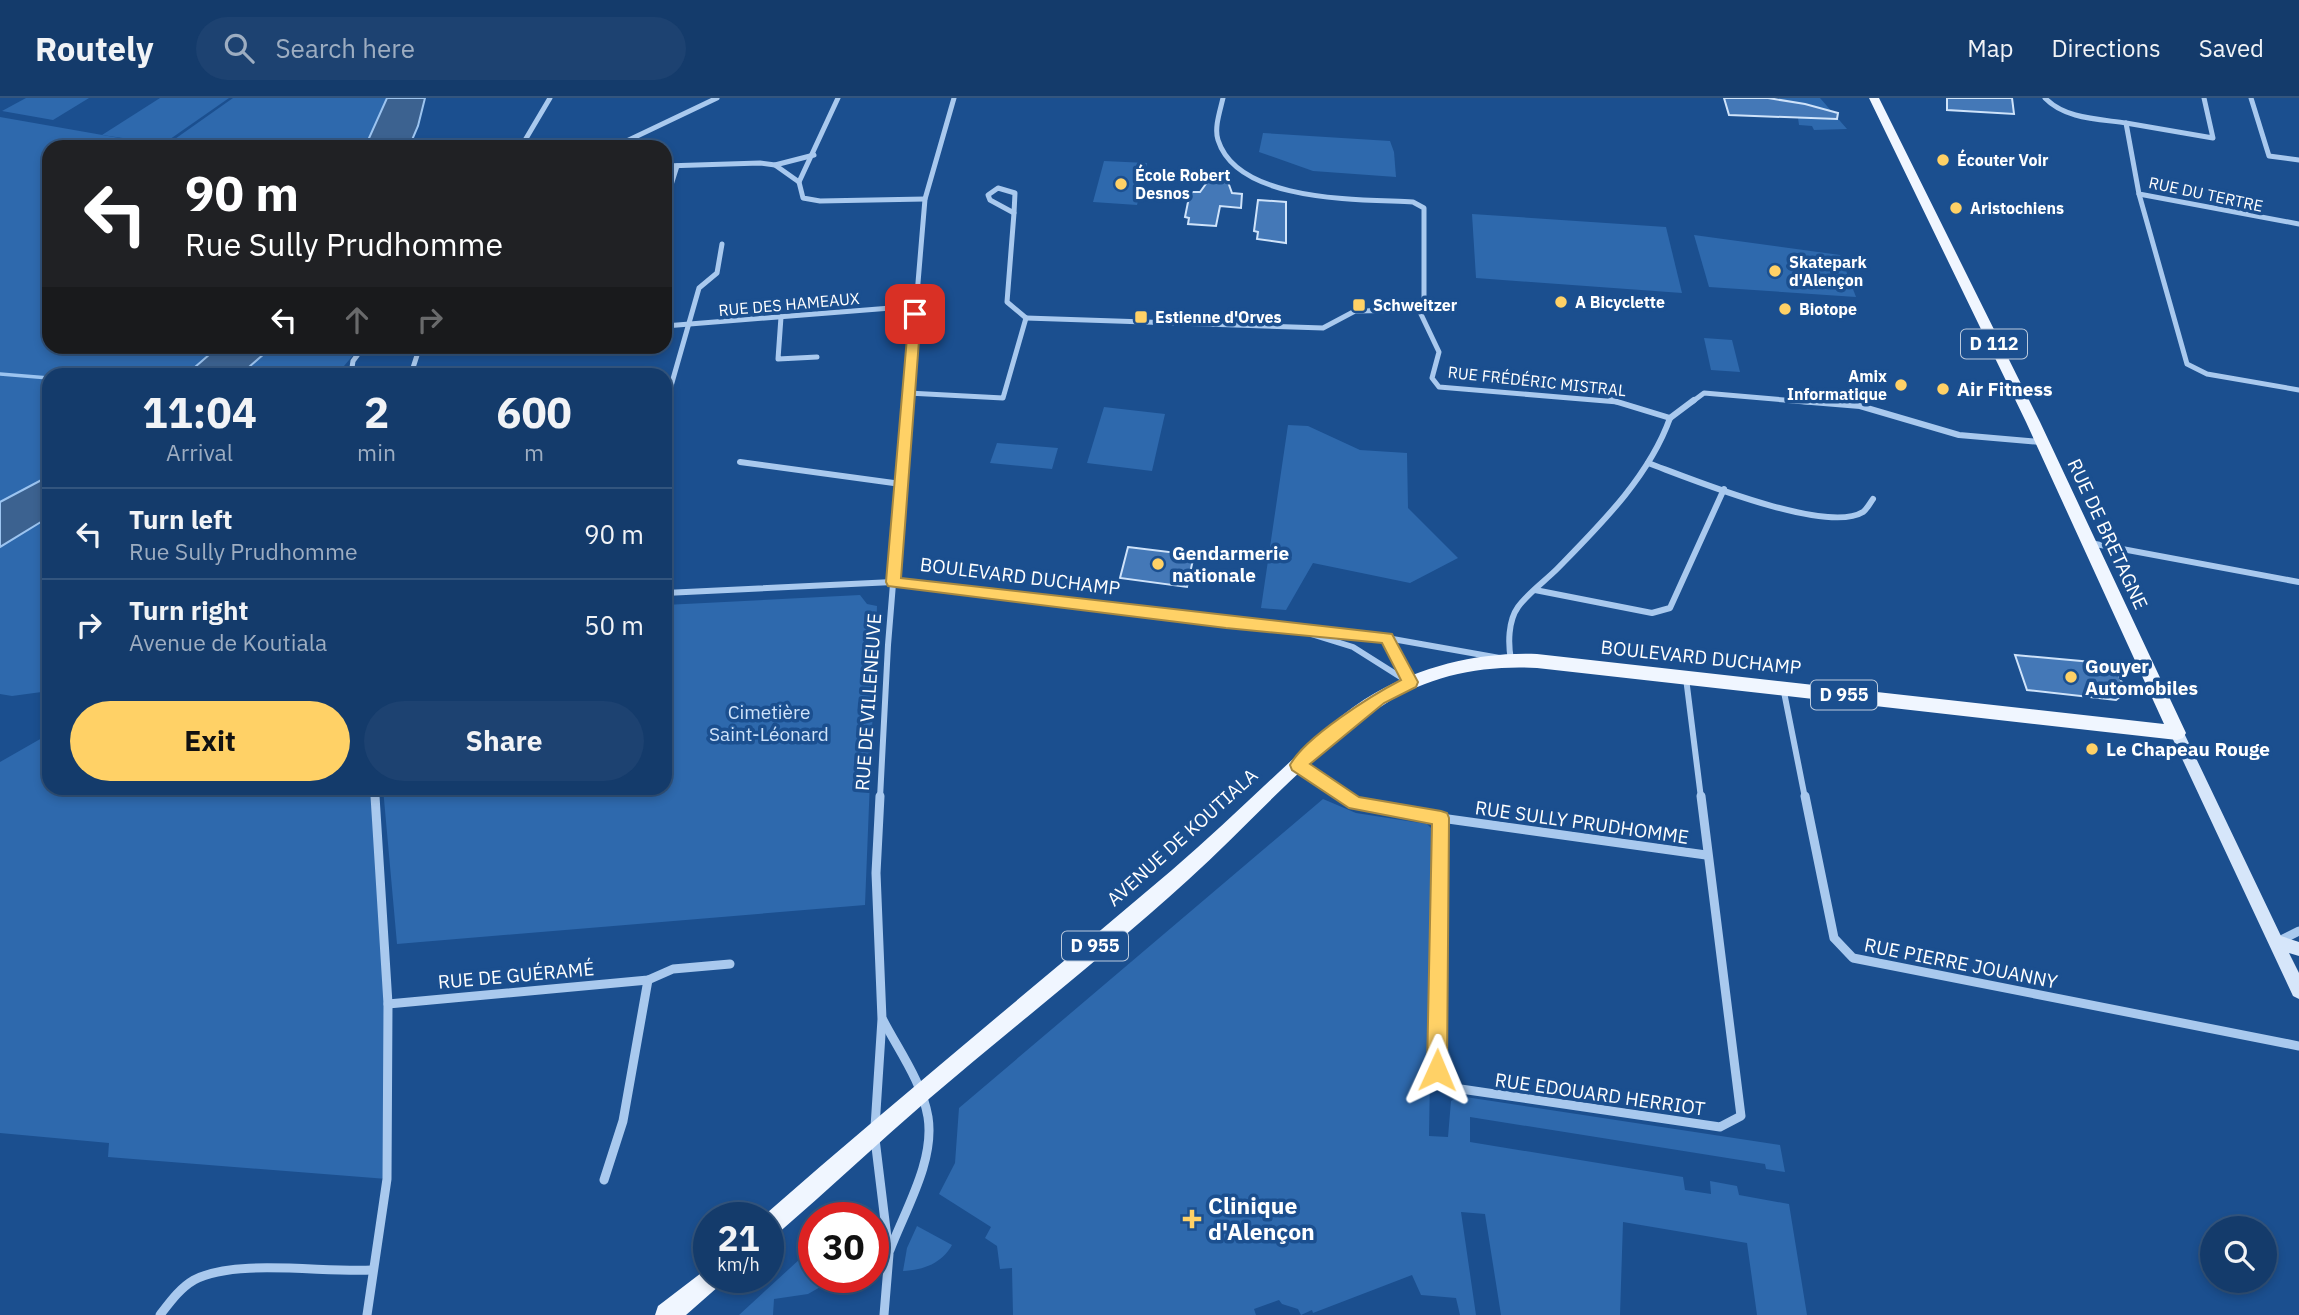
<!DOCTYPE html>
<html lang="en">
<head>
<meta charset="utf-8">
<style>
  :root { --surface:#143b6b; --page:#1d4271; --text:#f1f3f6; --muted:#9dadc1; --line:#33557e; --accent:#ffd166 }
  body { margin:0; font-family:"IBM Plex Sans",sans-serif; background:var(--page); color:var(--text); height:100vh; display:flex; flex-direction:column; font-size:26px; white-space:nowrap }
  * { box-sizing:border-box; margin:0 }
  p { font-size:23px; color:var(--muted) }
  .icon { flex:none; width:38px; height:38px; fill:none; stroke:currentColor; stroke-width:2; stroke-linecap:round; stroke-linejoin:round }
  .map { position:relative; flex:1; overflow:hidden }
  .drawer { position:absolute; left:42px; top:270px; width:630px; height:427px; display:flex; flex-direction:column; background:var(--surface); border-radius:21px; box-shadow:0 4px 10px #0003,0 0 0 2px var(--line) }
  .drawer>* { flex:none }
  .hud { position:absolute; left:42px; top:42px; width:630px; height:214px; border-radius:21px; box-shadow:0 4px 10px #0003,0 0 0 2px var(--line); background:#202124; color:#fff; overflow:hidden }
  .buttons { position:absolute; left:2200px; top:1118px; display:grid; gap:14px }
  .buttons a { display:grid; place-items:center; width:77px; height:77px; border-radius:50%; background:var(--surface); box-shadow:0 4px 10px #0003,0 0 0 2px var(--line); font-size:35px }
  .speed { position:absolute; left:693px; top:1104px; display:flex; gap:14px; font-size:35px; font-weight:700; text-align:center }
  .speed>* { display:grid; place-content:center; width:91px; height:91px; border-radius:50%; background:var(--surface); box-shadow:0 4px 10px #0003,0 0 0 2px var(--line); line-height:1 }
  .speed small { font-size:18px; font-weight:400 }
  .speed .limit { border:10px solid #d22; background:#fff; color:#111 }
  .pin { position:absolute; display:grid; place-items:center; width:60px; height:60px; color:#fff; margin:-30px; border-radius:14px; box-shadow:0 4px 10px #0006 }
  .me { position:absolute; width:77px; margin:-38px; rotate:1deg; stroke-linejoin:round; filter:drop-shadow(0 0 5px #0008) }
  .turn { display:flex; align-items:center; gap:24px; height:147px; padding:0 28px; font-size:32px }
  .turn .icon { width:91px; height:91px; stroke-width:2.5 }
  .turn b { display:block; font-size:49px; line-height:60px }
  .lanes { display:flex; align-items:center; height:66px; padding:0 28px; background:#0003; justify-content:center; gap:35px; direction:ltr }
  .lanes .off { opacity:.35 }
  .eta { display:flex; justify-content:space-evenly; align-items:center; height:119px; text-align:center }
  .eta b { font-size:42px; font-weight:800; line-height:49px }
  .button { display:flex; gap:14px; margin-top:auto; padding:14px 28px }
  .button a { flex:1; height:80px; border-radius:42px; background:var(--accent); color:#111; font-size:28px; font-weight:800; line-height:80px; text-align:center }
  .button a+a { background:var(--page); color:var(--text) }
  ul { padding:0; list-style:none }
  li { display:flex; align-items:center; gap:21px; height:91px; padding:0 28px; border-top:2px solid var(--line) }
  li div { flex:1 }
  li b { display:block; font-size:26px }
  li em { font-style:normal }
  header { display:flex; align-items:center; gap:42px; box-sizing:border-box; height:98px; padding:0 35px; background:var(--surface); border-bottom:2px solid var(--line) }
  header strong { font-size:33px }
  nav { display:flex; gap:38px; margin-inline-start:auto; font-size:24px }
  .search { width:490px; height:63px; background:var(--page); display:flex; align-items:center; gap:18px; box-sizing:border-box; padding:0 24px; border-radius:38px; color:var(--muted); font-size:26px }
  .map>svg:first-child { display:block }
</style>
</head>
<body>
<header>
<strong>Routely</strong>
<div class="search"><svg class="icon" aria-label="search" viewBox="0 0 24 24"><circle cx="10" cy="10" r="6"/><path d="M15 15l6 6"/></svg>Search here</div>
<nav><a>Map</a><a>Directions</a><a>Saved</a></nav>
</header>
<div class="map">
<svg width="2299" height="1217" viewBox="0 0 2299 1217">
  <rect width="100%" height="100%" fill="#1b4f8f"/>
  <!-- green -->
  <g fill="#2e69ad">
    <polygon points="26,0 89,0 53,22 2,13"/>
    <polygon points="160,0 229,0 163,46 102,37"/>
    <polygon points="233,0 397,0 376,49 49,49 49,248 360,249 344,268 330,270 328,276 49,276 49,593 12,598 0,596 0,19 165,48"/>
    <polygon points="1781,0 1820,0 1847,31 1814,32 1812,28 1799,27 1798,20 1812,19 1775,2"/>
    <polygon points="1263,35 1390,43 1394,54 1396,79 1313,73 1259,54"/>
    <polygon points="1104,63 1147,65 1137,107 1093,104"/>
    <polygon points="1472,116 1666,129 1682,195 1476,180"/>
    <polygon points="1694,137 1840,157 1856,199 1709,189"/>
    <polygon points="1704,240 1732,242 1740,274 1711,272"/>
    <polygon points="1104,309 1165,316 1152,373 1087,365"/>
    <polygon points="1288,327 1308,328 1360,352 1407,355 1408,410 1458,460 1410,485 1313,465 1286,512 1261,510"/>
    <polygon points="997,345 1058,350 1052,371 990,365"/>
    <polygon points="860,497 867,506 877,508 865,807 397,846 383,690 665,690 665,507"/>
    <polygon points="49,636 49,690 374,690 388,906 387,1081 108,1059 109,1045 0,1035 0,664"/>
    <polygon points="1323,701 1356,715 1427,726 1434,733 1429,1038 1448,1039 1451,1003 1459,998 1780,1047 1785,1074 1766,1071 1765,1066 1470,1019 1470,1044 1683,1079 1685,1092 1711,1096 1710,1083 1737,1088 1739,1097 1789,1106 1807,1217 1757,1217 1747,1145 1623,1124 1620,1217 1501,1217 1485,1116 1461,1114 1476,1217 1460,1217 1456,1200 1421,1197 1412,1177 1313,1215 1312,1212 1301,1217 1298,1211 1282,1206 1279,1202 1254,1211 1256,1217 1013,1217 1012,1170 1000,1171 997,1148 985,1140 991,1129 939,1096 955,1065 959,1010"/>
    <path d="M917,1128L952,1147C942,1165 924,1172 903,1173L907,1150Z"/>
    <polygon points="814,1148 814,1180 836,1180 808,1196 774,1201 773,1217 739,1217"/>
  </g>
  <!-- water -->
  <g fill="#3c6290" stroke="#9cc4f0" stroke-width="2">
    <polygon points="387,0 425,0 418,28 409,49 365,49"/>
    <polygon points="218,249 218,248 272,249 241,276 187,276"/>
    <polygon points="49,378 49,419 0,449 0,404"/>
  </g>
  <g fill="none" stroke-linecap="round" stroke-linejoin="round">
    <!-- stream -->
    <polyline stroke="#9cc4f0" stroke-width="3.5" points="0,276 49,280"/>
  </g>
  <!-- building -->
  <g fill="#4478b7" stroke="#cfe3fa" stroke-width="2">
    <polygon points="1724,0 1768,0 1805,6 1838,15 1837,21 1729,17"/>
    <polygon points="1947,0 2012,0 2014,16 1947,12"/>
    <polygon points="1215,81 1228,84 1232,95 1242,96 1241,110 1220,108 1216,128 1188,126 1189,120 1185,119 1190,94 1200,94 1208,83"/>
    <polygon points="1258,102 1286,104 1286,145 1257,141 1258,134 1254,133"/>
    <polygon points="1128,449 1194,457 1187,489 1120,480"/>
    <polygon points="2015,557 2114,566 2126,594 2116,602 2027,592"/>
  </g>
  <g fill="none" stroke-linecap="round" stroke-linejoin="round">
    <!-- street-far2 -->
    <g stroke="#a9c9ee" stroke-width="5">
      <path d="M1223,0C1220,13 1214,30 1218,42C1238,105 1360,101 1413,104L1424,110V200L1419,212"/>
      <path d="M2045,0C2065,21 2099,21 2126,25L2139,96L2299,126"/>
      <polyline points="2251,0 2269,58 2299,62"/>
      <polyline points="2126,25 2213,40 2204,0"/>
      <polyline points="521,49 550,0"/>
      <polyline points="614,49 717,0"/>
      <polyline points="775,67 814,57"/>
      <polyline points="665,68 760,65 775,67 799,84 803,100 820,103 925,101"/>
      <polyline points="799,84 838,0"/>
      <polygon points="998,90 1015,95 1014,115 990,102 988,97"/>
      <polyline points="2139,96 2187,266 2207,276 2299,292"/>
      <polyline points="665,106 677,68"/>
      <polyline points="1014,115 1007,204 1026,220"/>
      <polyline points="1419,212 1439,254 1432,280 1439,289 1618,304"/>
      <polyline points="781,219 778,261 817,259"/>
      <polyline points="1026,220 1323,230 1355,213 1419,212"/>
      <polyline points="665,228 916,208"/>
      <polyline points="351,276 353,263 364,248"/>
      <polyline points="411,276 420,248"/>
      <polyline points="908,295 1003,300 1026,220"/>
      <polyline points="665,298 669,295 699,190 717,175 722,146"/>
      <polyline points="908,304 925,101 954,0"/>
      <polyline points="1692,304 1704,295 1808,304"/>
    </g>
    <!-- street-far1 -->
    <g stroke="#a9c9ee" stroke-width="6">
      <polyline points="1611,302 1670,320"/>
      <polyline points="1787,302 1860,308 1959,337 2041,344"/>
      <polyline points="1670,320 1694,302"/>
      <polyline points="740,364 901,386"/>
      <path d="M1648,365C1689,380 1826,437 1863,414C1867,411 1870,405 1873,401"/>
      <polyline points="2090,445 2299,484"/>
      <polyline points="1535,492 1652,515 1670,510 1724,391"/>
      <path d="M665,495L893,484L1226,524L1387,540L1511,562C1508,546 1508,523 1518,509C1528,495 1545,483 1557,471C1600,427 1649,379 1670,320"/>
      <polyline points="1311,536 1353,549 1410,585"/>
      <polyline points="1387,540 1408,581"/>
      <polyline points="1686,580 1701,700"/>
      <polyline points="1783,589 1805,700"/>
      <polyline points="1298,667 1347,700"/>
      <polyline points="374,690 375,700"/>
      <polyline points="880,700 888,547 908,302"/>
    </g>
    <!-- street -->
    <g stroke="#a9c9ee" stroke-width="9">
      <polyline points="1344,698 1355,705 1441,720 1706,757"/>
      <polyline points="1805,698 1834,840 1853,860 2299,948"/>
      <polyline points="1441,720 1437,972 1454,990 1720,1029 1741,1018 1701,698"/>
      <polyline points="2277,844 2299,833"/>
      <polyline points="388,906 648,882 673,871 730,866"/>
      <path d="M883,922C899,953 922,984 928,1019C935,1063 905,1112 890,1152"/>
      <polyline points="875,1029 882,921 876,775 880,698"/>
      <polyline points="875,1041 889,1156 884,1217"/>
      <polyline points="604,1082 623,1023 648,882"/>
      <path d="M160,1217C170,1204 180,1190 194,1182C235,1160 324,1175 372,1172"/>
      <polyline points="367,1217 387,1081 388,906 375,698"/>
    </g>
    <!-- secondary -->
    <polygon fill="#d6e6fa" fill-rule="evenodd" points="2177,629 2182,631 2184,635 2281,838 2299,844 2299,858 2289,855 2299,875 2299,901 2293,898 2170,635 2172,631"/>
    <!-- primary -->
    <g fill="#f0f6ff" fill-rule="evenodd">
      <path d="M1869,0H1879L2040,324L2186,635L2183,640L2177,642L1537,570C1484,567 1430,577 1385,606C1313,652 1252,724 1188,782C1105,857 1016,927 930,1000C878,1045 828,1092 776,1137L768,1141V1120H761C896,1002 1035,888 1172,772C1213,737 1253,698 1293,661C1318,638 1345,612 1375,595C1425,567 1480,554 1537,556L2164,626L2026,324Z"/>
      <polygon points="709,1169 709,1180 723,1180 719,1188 686,1217 655,1217 658,1208"/>
    </g>
  </g>
  <!-- route -->
  <path fill="#ffd166" stroke="#a68842" stroke-width="2" d="M915,213L921,216L901,480L1392,536L1418,584L1416,589L1384,605L1310,666L1359,699L1441,713L1447,715L1449,720L1447,972L1444,979L1437,982L1430,979L1427,972L1432,726L1349,710L1292,672L1290,667C1305,639 1372,597 1401,582L1382,545L1226,530L888,488L886,484L909,216Z"/>
  <!-- markers -->
  <g fill="#ffd166" stroke="#1b4f8f" stroke-width="2.5">
    <circle cx="1943" cy="62" r="7"/>
    <circle cx="1121" cy="86" r="7"/>
    <circle cx="1956" cy="110" r="7"/>
    <circle cx="1775" cy="173" r="7"/>
    <circle cx="1561" cy="204" r="7"/>
    <rect x="1352" y="200" width="14" height="14" rx="3.5"/>
    <circle cx="1785" cy="211" r="7"/>
    <rect x="1134" y="212" width="14" height="14" rx="3.5"/>
    <circle cx="1901" cy="287" r="7"/>
    <circle cx="1943" cy="291" r="7"/>
    <circle cx="1158" cy="466" r="7"/>
    <circle cx="2071" cy="579" r="7"/>
    <circle cx="2092" cy="651" r="7"/>
    <path d="M1188.5 1110.5h7v7h7v7h-7v7h-7v-7h-7v-7h7z"/>
  </g>
  <g text-anchor="middle" stroke-width="7" stroke-linejoin="round" paint-order="stroke">
    <!-- far-poi labels -->
    <g font-size="16" font-weight="bold" fill="#fff" stroke="#1b4f8f" text-anchor="start">
      <text x="1957" y="68">Écouter Voir</text>
      <text x="1135" y="83">École Robert<tspan x="1135" dy="18">Desnos</tspan></text>
      <text x="1970" y="116">Aristochiens</text>
      <text x="1789" y="170">Skatepark<tspan x="1789" dy="18">d'Alençon</tspan></text>
      <text x="1575" y="210">A Bicyclette</text>
      <text x="1373" y="213">Schweitzer</text>
      <text x="1799" y="217">Biotope</text>
      <text x="1155" y="225">Estienne d'Orves</text>
      <text x="1887" y="284" text-anchor="end">Amix<tspan x="1887" dy="18">Informatique</tspan></text>
    </g>
    <!-- far-street labels -->
    <g font-size="16" fill="#fff" stroke="#1b4f8f">
      <text transform="translate(2206 96) rotate(12)" y="6">RUE DU TERTRE</text>
      <text transform="translate(789 206) rotate(-5)" y="6">RUE DES HAMEAUX</text>
      <text transform="translate(1537 283) rotate(6)" y="6">RUE FRÉDÉRIC MISTRAL</text>
    </g>
    <!-- shield labels -->
    <g fill="#1b4f8f" stroke="#bbcadd" stroke-width="2">
      <rect x="1961" y="231.5" width="66" height="29" rx="5"/>
      <rect x="1811" y="582.5" width="66" height="29" rx="5"/>
      <rect x="1062" y="833.5" width="66" height="29" rx="5"/>
    </g>
    <g font-size="18" font-weight="bold" fill="#fff">
      <text x="1994" y="252">D 112</text>
      <text x="1844" y="603">D 955</text>
      <text x="1095" y="854">D 955</text>
    </g>
    <!-- poi labels -->
    <g font-size="19" font-weight="bold" fill="#fff" stroke="#1b4f8f" text-anchor="start">
      <text x="1957" y="298">Air Fitness</text>
      <text x="1172" y="462">Gendarmerie<tspan x="1172" dy="22">nationale</tspan></text>
      <text x="2085" y="575">Gouyer<tspan x="2085" dy="22">Automobiles</tspan></text>
      <text x="2106" y="658">Le Chapeau Rouge</text>
    </g>
    <!-- street labels -->
    <g font-size="19" fill="#fff" stroke="#1b4f8f">
      <text transform="translate(2108 436) rotate(65)" y="7">RUE DE BRETAGNE</text>
      <text transform="translate(1020 478) rotate(7)" y="7">BOULEVARD DUCHAMP</text>
      <text transform="translate(1701 559) rotate(6)" y="7">BOULEVARD DUCHAMP</text>
      <text transform="translate(868 604) rotate(-86)" y="7">RUE DE VILLENEUVE</text>
      <text transform="translate(1582 724) rotate(8)" y="7">RUE SULLY PRUDHOMME</text>
      <text transform="translate(1182 739) rotate(-42)" y="7">AVENUE DE KOUTIALA</text>
      <text transform="translate(1961 865) rotate(11)" y="7">RUE PIERRE JOUANNY</text>
      <text transform="translate(516 877) rotate(-5)" y="7">RUE DE GUÉRAMÉ</text>
      <text transform="translate(1600 996) rotate(8)" y="7">RUE EDOUARD HERRIOT</text>
    </g>
    <!-- park labels -->
    <g font-size="19" fill="#cfe3fa" stroke="#1b4f8f">
      <text x="769" y="621">Cimetière<tspan x="769" dy="22">Saint-Léonard</tspan></text>
    </g>
    <!-- near-poi labels -->
    <g font-size="23" font-weight="bold" fill="#fff" stroke="#1b4f8f" text-anchor="start">
      <text x="1208" y="1116">Clinique<tspan x="1208" dy="26">d'Alençon</tspan></text>
    </g>
  </g>
</svg>
<div class="buttons">
<a><svg class="icon" aria-label="search" viewBox="0 0 24 24"><circle cx="10" cy="10" r="6"/><path d="M15 15l6 6"/></svg></a>
</div>
<div class="speed"><div>21<small>km/h</small></div><div class="limit">30</div></div>
<div class="pin" style="left:915px;top:216px;background:#d93025"><svg class="icon" aria-label="arrive" viewBox="0 0 24 24"><path d="M6 21V4h12l-3 4 3 4H6"/></svg></div>
<svg class="me" style="left:1437px;top:972px" viewBox="-20 -20 40 40"><path d="M0-17L14 15 0 8-14 15z" fill="#ffd166" stroke="#fff" stroke-width="4"/></svg>
<div class="hud">
<div class="turn"><svg class="icon" aria-label="left" viewBox="0 0 24 24"><path d="M17 20v-9H6M10 6l-5 5 5 5"/></svg><div><b>90 m</b>Rue Sully Prudhomme</div></div>
<div class="lanes"><svg class="icon" aria-label="left" viewBox="0 0 24 24"><path d="M17 20v-9H6M10 6l-5 5 5 5"/></svg><svg class="icon off" aria-label="ahead" viewBox="0 0 24 24"><path d="M12 20V5M6 11l6-6 6 6"/></svg><svg class="icon off" aria-label="right" viewBox="0 0 24 24"><path d="M7 20v-9h11M14 6l5 5-5 5"/></svg></div>
</div>
<section class="drawer">
<div class="eta">
<div><b>11:04</b><p>Arrival</p></div>
<div><b>2</b><p>min</p></div>
<div><b>600</b><p>m</p></div>
</div>
<ul>
<li><svg class="icon" aria-label="left" viewBox="0 0 24 24"><path d="M17 20v-9H6M10 6l-5 5 5 5"/></svg><div><b>Turn left</b><p>Rue Sully Prudhomme</p></div><em>90 m</em></li>
<li><svg class="icon" aria-label="right" viewBox="0 0 24 24"><path d="M7 20v-9h11M14 6l5 5-5 5"/></svg><div><b>Turn right</b><p>Avenue de Koutiala</p></div><em>50 m</em></li>
</ul>
<div class="button"><a>Exit</a><a>Share</a></div>
</section>
</div>
</body>
</html>
